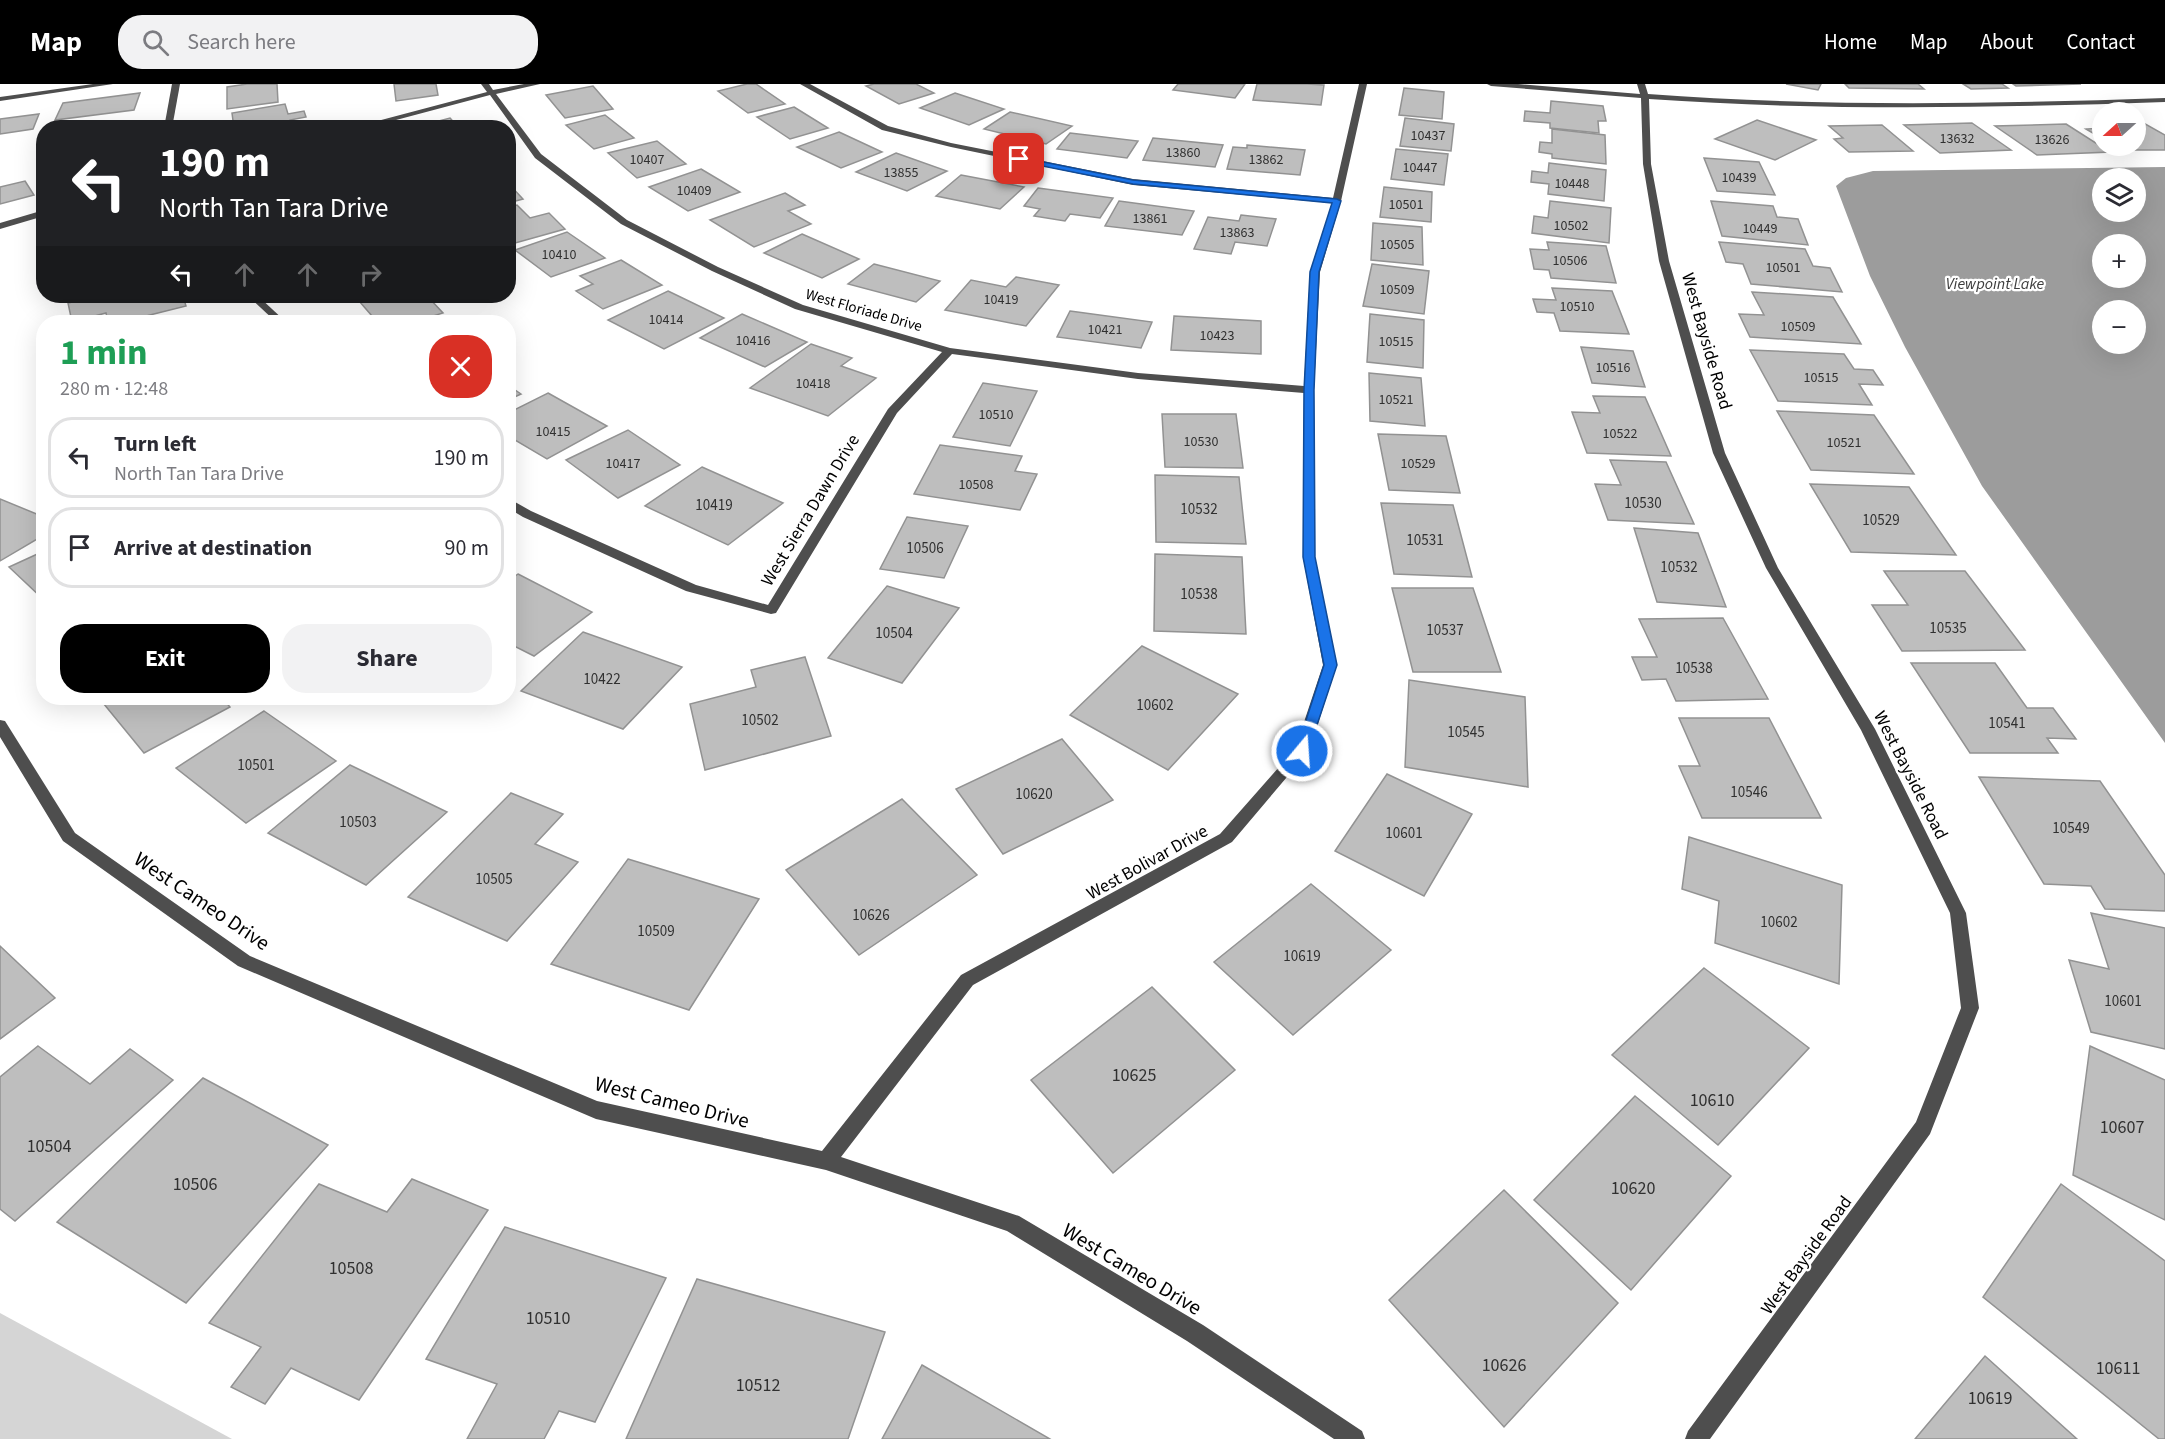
<!DOCTYPE html>
<html lang="en">
<head>
<meta charset="utf-8">
<style>
  :root { --surface:#fff; --page:#f2f2f3; --text:#2b2b33; --muted:#7c7c81; --line:#e1e1e2; --accent:#000 }
  body { margin:0; font-family:"Source Sans 3",sans-serif; background:var(--page); color:var(--text); height:100vh; display:flex; flex-direction:column; font-size:22px; white-space:nowrap }
  * { box-sizing:border-box; margin:0 }
  p { font-size:20px; color:var(--muted) }
  .icon { flex:none; width:33px; height:33px; fill:none; stroke:currentColor; stroke-width:2; stroke-linecap:round; stroke-linejoin:round }
  .map { position:relative; flex:1; overflow:hidden }
  .details { position:absolute; left:36px; top:231px; width:480px; height:390px; display:flex; flex-direction:column; background:var(--surface); border-radius:24px; box-shadow:0 6px 24px #0002 }
  .details>* { flex:none }
  .top-card { position:absolute; left:36px; top:36px; width:480px; height:183px; border-radius:24px; box-shadow:0 6px 24px #0002; background:#202124; color:#fff; overflow:hidden }
  .needle { width:39px; rotate:249deg }
  .controls { position:absolute; left:2092px; top:18px; display:grid; gap:12px }
  .controls a { display:grid; place-items:center; width:54px; height:54px; border-radius:50%; background:var(--surface); box-shadow:0 6px 24px #0002; font-size:30px }
  .pin { position:absolute; display:grid; place-items:center; width:51px; height:51px; color:#fff; margin:-26px; border-radius:12px; box-shadow:0 3px 9px #0006 }
  .me { position:absolute; width:66px; margin:-33px; rotate:18deg; stroke-linejoin:round; filter:drop-shadow(0 0 4px #0008) }
  .turn { display:flex; align-items:center; gap:21px; height:126px; padding:0 24px; font-size:27px }
  .turn .icon { width:78px; height:78px; stroke-width:2.5 }
  .turn b { display:block; font-size:42px; line-height:51px }
  .lanes { display:flex; align-items:center; height:57px; padding:0 24px; background:#0003; justify-content:center; gap:30px; direction:ltr }
  .lanes .off { opacity:.35 }
  .round { display:grid; place-items:center; flex:none; width:63px; height:63px; border-radius:24px; background:var(--page) }
  .headline { display:flex; align-items:center; justify-content:space-between; height:102px; padding:0 24px }
  h1 { font-size:36px; font-weight:700; line-height:45px; color:#1e9e55 }
  .button { display:flex; gap:12px; margin-top:auto; padding:12px 24px }
  .button a { flex:1; height:69px; border-radius:24px; background:var(--accent); color:#fff; font-size:24px; font-weight:700; line-height:69px; text-align:center }
  .button a+a { background:var(--page); color:var(--text) }
  ul { padding:0; list-style:none }
  li { display:flex; align-items:center; gap:18px; height:81px; margin:0 12px 9px; padding:0 12px; border:3px solid var(--line); border-radius:24px }
  li div { flex:1 }
  li b { display:block; font-size:22px }
  li em { font-style:normal }
  header { display:flex; align-items:center; gap:36px; box-sizing:border-box; height:84px; padding:0 30px; background:var(--accent); color:#fff }
  header strong { font-size:28px }
  nav { display:flex; gap:33px; margin-inline-start:auto; font-size:21px }
  .search { width:420px; height:54px; background:var(--page); display:flex; align-items:center; gap:15px; box-sizing:border-box; padding:0 21px; border-radius:24px; color:var(--muted); font-size:22px }
  .map>svg:first-child { display:block }
</style>
</head>
<body>
<header>
<strong>Map</strong>
<div class="search"><svg class="icon" aria-label="search" viewBox="0 0 24 24"><circle cx="10" cy="10" r="6"/><path d="M15 15l6 6"/></svg>Search here</div>
<nav><a>Home</a><a>Map</a><a>About</a><a>Contact</a></nav>
</header>
<div class="map">
<svg width="2165" height="1355" viewBox="0 0 2165 1355">
  <rect width="100%" height="100%" fill="#fff"/>
  <!-- green -->
  <polygon fill="#d5d5d5" points="0,1229 232,1355 0,1355"/>
  <!-- water -->
  <path fill="#9c9c9c" fill-rule="evenodd" d="M2165,83V659L1982,402L1905,263L1870,192L1836,102L1846,94L1873,87ZM2103,94H2136V128H2103ZM2103,160H2136V194H2103ZM2103,226H2136V260H2103Z"/>
  <!-- building -->
  <g fill="#bebebe" stroke="#929292" stroke-width="1.5">
    <polygon points="247,0 277,0 278,18 227,25 227,3"/>
    <polygon points="394,0 436,0 438,11 396,17"/>
    <polygon points="747,0 756,0 785,20 748,29 718,7"/>
    <polygon points="874,0 916,0 934,9 899,20 866,2"/>
    <polygon points="1178,0 1245,0 1235,14 1173,6"/>
    <polygon points="1257,0 1307,0 1324,1 1321,21 1253,16"/>
    <polygon points="1786,0 1821,0 1818,6"/>
    <polygon points="1845,0 1918,0 1924,5 1849,4"/>
    <polygon points="1963,0 2002,0 2008,4 1971,5"/>
    <polygon points="2013,0 2081,0 2016,2"/>
    <polygon points="593,2 613,25 565,34 546,11"/>
    <polygon points="1404,4 1444,8 1442,35 1399,31"/>
    <polygon points="140,9 134,26 55,36 63,19"/>
    <polygon points="955,9 1004,25 969,41 920,24"/>
    <polygon points="1551,17 1603,22 1606,37 1598,37 1599,49 1550,44 1550,39 1524,37 1525,27 1550,29"/>
    <polygon points="285,20 288,30 304,27 306,33 290,36 291,44 234,44 232,29"/>
    <polygon points="794,23 828,44 790,55 757,33"/>
    <polygon points="1010,28 1072,42 1046,60 984,45"/>
    <polygon points="39,30 33,45 0,50 0,35"/>
    <polygon points="605,31 634,54 594,65 566,41"/>
    <polygon points="450,34 459,44 412,44"/>
    <polygon points="1405,34 1454,40 1451,67 1400,62"/>
    <polygon points="1757,36 1816,56 1775,76 1715,55"/>
    <polygon points="2136,37 2140,37 2165,51 2165,66 2122,66 2114,62 2136,62"/>
    <polygon points="1972,39 2011,66 1940,69 1904,41"/>
    <polygon points="2066,40 2110,68 2037,71 1995,42"/>
    <polygon points="1882,41 1913,67 1849,68 1834,55 1843,54 1829,42"/>
    <polygon points="2103,44 2103,55 2086,45"/>
    <polygon points="1552,45 1605,51 1606,80 1552,74 1552,70 1539,68 1540,58 1552,59"/>
    <polygon points="839,48 882,68 841,84 797,63"/>
    <polygon points="1070,49 1138,57 1127,74 1057,65"/>
    <polygon points="1153,54 1223,61 1215,83 1143,76"/>
    <polygon points="657,57 686,80 637,94 608,69"/>
    <polygon points="1247,61 1305,66 1300,91 1227,85 1233,63 1247,64"/>
    <polygon points="1396,65 1448,70 1444,101 1391,95"/>
    <polygon points="896,69 947,87 907,107 856,88"/>
    <polygon points="1704,74 1759,78 1775,111 1717,107"/>
    <polygon points="1549,79 1606,86 1604,117 1548,110 1549,100 1531,98 1532,87 1548,89"/>
    <polygon points="701,85 740,108 688,127 649,103"/>
    <polygon points="961,91 1024,103 1000,125 936,112"/>
    <polygon points="25,97 34,111 0,120 0,103"/>
    <polygon points="508,99 523,115 508,119"/>
    <polygon points="1384,103 1432,108 1431,138 1380,133"/>
    <polygon points="1038,104 1113,114 1100,134 1070,130 1065,137 1034,132 1040,125 1024,122"/>
    <polygon points="785,109 805,121 788,127 811,140 754,163 710,136"/>
    <polygon points="1119,117 1194,127 1182,151 1105,142"/>
    <polygon points="1550,117 1611,124 1609,159 1532,149 1534,132 1548,134"/>
    <polygon points="1711,117 1773,122 1777,133 1798,135 1808,161 1722,152"/>
    <polygon points="517,121 530,134 549,129 565,145 508,161 508,123"/>
    <polygon points="1241,131 1276,135 1267,162 1235,158 1231,170 1194,165 1208,133 1239,137"/>
    <polygon points="1373,139 1422,143 1423,181 1371,176"/>
    <polygon points="567,148 605,174 551,193 515,166"/>
    <polygon points="802,150 859,175 822,194 764,169"/>
    <polygon points="1547,158 1606,162 1616,199 1551,194 1549,186 1534,185 1530,165 1549,166"/>
    <polygon points="1719,158 1805,165 1813,182 1830,184 1842,208 1751,200 1743,180 1726,178"/>
    <polygon points="621,176 662,201 603,225 576,207 593,200 580,192"/>
    <polygon points="874,180 940,197 916,218 848,200"/>
    <polygon points="1372,180 1429,187 1424,230 1363,222"/>
    <polygon points="1016,193 1059,201 1026,242 945,226 971,196 1006,203"/>
    <polygon points="1552,204 1612,207 1629,250 1560,247 1554,229 1537,228 1533,215 1556,216"/>
    <polygon points="668,207 724,234 664,265 608,236"/>
    <polygon points="1752,208 1833,213 1861,260 1750,253 1739,230 1764,231"/>
    <polygon points="99,212 183,212 186,222 122,238 108,238 106,229 72,238 68,219"/>
    <polygon points="377,212 437,212 429,214 443,229 414,238 359,238 358,237 372,232 359,217"/>
    <polygon points="1070,227 1152,238 1141,264 1057,253"/>
    <polygon points="742,230 807,258 765,283 700,254"/>
    <polygon points="1370,230 1424,236 1423,284 1367,278"/>
    <polygon points="1174,232 1261,237 1261,270 1171,266"/>
    <polygon points="811,260 852,274 841,282 876,294 828,332 750,304"/>
    <polygon points="1581,263 1633,267 1645,303 1592,299"/>
    <polygon points="1750,266 1844,270 1854,285 1873,286 1883,301 1859,300 1872,321 1778,317"/>
    <polygon points="1369,289 1421,294 1425,342 1370,337"/>
    <polygon points="983,299 1037,307 1010,362 953,353"/>
    <polygon points="508,301 521,310 508,316"/>
    <polygon points="548,309 607,342 547,375 508,352 508,329"/>
    <polygon points="1593,312 1645,313 1671,372 1587,369 1572,328 1600,329"/>
    <polygon points="1777,327 1874,331 1914,390 1811,386"/>
    <polygon points="1162,330 1236,330 1243,384 1165,383"/>
    <polygon points="628,346 680,381 618,414 566,376"/>
    <polygon points="1378,350 1446,352 1460,409 1389,406"/>
    <polygon points="940,361 1022,372 1015,387 1037,390 1020,426 914,410"/>
    <polygon points="1610,376 1666,378 1694,440 1608,436 1595,400 1621,401"/>
    <polygon points="702,383 783,419 728,461 645,422"/>
    <polygon points="1155,391 1239,393 1246,460 1156,458"/>
    <polygon points="1810,400 1909,403 1956,471 1851,468"/>
    <polygon points="0,415 44,433 44,451 0,477"/>
    <polygon points="1381,419 1453,421 1472,493 1394,490"/>
    <polygon points="907,433 968,442 944,494 880,485"/>
    <polygon points="1634,444 1698,449 1726,523 1657,518"/>
    <polygon points="44,467 44,516 9,483"/>
    <polygon points="1155,470 1242,473 1246,550 1154,547"/>
    <polygon points="1884,487 1965,487 2025,566 1902,567 1872,521 1908,521"/>
    <polygon points="518,490 592,528 534,572 508,559 508,497"/>
    <polygon points="887,502 959,524 902,599 828,574"/>
    <polygon points="1392,504 1473,504 1501,588 1413,588"/>
    <polygon points="1723,534 1768,615 1676,617 1666,595 1642,596 1632,573 1657,573 1639,535"/>
    <polygon points="583,548 682,583 623,645 521,607"/>
    <polygon points="1142,562 1238,610 1168,686 1070,631"/>
    <polygon points="805,573 831,652 705,686 690,620 756,603 751,586"/>
    <polygon points="1911,579 1995,579 2027,624 2053,624 2076,655 2047,654 2058,669 1970,669"/>
    <polygon points="1409,596 1525,613 1528,703 1405,683"/>
    <polygon points="99,614 222,614 230,623 144,669"/>
    <polygon points="264,627 336,677 246,739 176,684"/>
    <polygon points="1679,634 1769,634 1821,734 1702,734 1679,682 1700,682"/>
    <polygon points="1062,655 1113,716 1003,770 956,705"/>
    <polygon points="350,681 447,728 366,801 268,749"/>
    <polygon points="1387,690 1472,730 1424,812 1335,767"/>
    <polygon points="1979,693 2100,697 2165,791 2165,827 2105,825 2091,802 2044,800"/>
    <polygon points="511,709 563,730 535,760 578,778 507,857 408,813"/>
    <polygon points="902,715 977,791 859,871 786,786"/>
    <polygon points="1689,753 1842,801 1839,900 1715,859 1719,817 1682,805"/>
    <polygon points="628,775 759,815 689,926 551,880"/>
    <polygon points="1311,800 1391,866 1293,951 1214,878"/>
    <polygon points="2091,829 2165,844 2165,965 2091,948 2069,876 2109,885"/>
    <polygon points="0,862 55,914 0,955"/>
    <polygon points="1704,884 1809,964 1718,1061 1612,971"/>
    <polygon points="1152,903 1235,986 1113,1089 1031,996"/>
    <polygon points="38,962 90,1000 130,965 173,996 15,1137 0,1125 0,993"/>
    <polygon points="2090,962 2165,996 2165,1136 2073,1091"/>
    <polygon points="203,994 328,1061 186,1219 57,1138"/>
    <polygon points="1635,1012 1731,1092 1631,1206 1534,1116"/>
    <polygon points="412,1095 488,1126 359,1316 291,1284 265,1320 231,1303 261,1263 209,1239 319,1100 387,1128"/>
    <polygon points="2061,1100 2165,1177 2165,1355 2159,1355 1983,1213"/>
    <polygon points="1504,1106 1618,1219 1504,1343 1389,1216"/>
    <polygon points="505,1143 666,1194 595,1338 559,1327 544,1355 467,1355 497,1300 426,1275"/>
    <polygon points="697,1195 885,1248 848,1355 626,1355"/>
    <polygon points="1985,1272 2077,1355 1915,1355"/>
    <polygon points="922,1281 1050,1355 882,1355"/>
  </g>
  <g fill="none" stroke-linecap="round" stroke-linejoin="round">
    <!-- minor -->
    <g fill="#4e4e4e" fill-rule="evenodd">
      <polygon points="93,0 113,0 0,17 0,13"/>
      <polygon points="172,0 180,0 172,44 164,44"/>
      <polygon points="481,0 489,0 493,6 524,0 540,0 496,10 541,70 627,136 718,183 803,221 950,264 1138,289 1304,302 1310,188 1332,119 1133,101 951,63 882,46 800,0 810,0 888,42 951,59 1133,95 1333,114 1359,0 1367,0 1341,117 1320,188 1314,306 1315,473 1337,581 1309,667 1232,758 973,901 841,1073 1019,1132 1203,1241 1362,1347 1365,1355 1334,1355 1187,1257 1007,1147 826,1086 596,1035 238,882 63,757 0,653 0,636 5,637 75,749 250,872 597,1017 822,1067 961,891 1220,750 1295,665 1323,581 1303,473 1304,309 1138,295 952,270 897,329 776,529 771,530 686,507 523,433 508,424 508,414 531,427 696,501 768,521 888,325 942,268 795,225 712,187 621,140 535,74 490,11 366,44 351,44 487,8"/>
      <path d="M1487,0H1518L1640,10L1637,0H1645L1648,10C1820,23 1992,20 2165,14V18C1993,24 1821,27 1649,15L1651,80L1669,177L1725,369L1778,484L1875,645L1966,829L1979,924L1930,1050L1710,1355H1685L1688,1347L1916,1038L1961,924L1950,829L1861,646L1766,484L1713,369L1659,177L1643,80L1641,14L1491,2Z"/>
      <polygon points="44,126 44,132 0,145 0,139"/>
      <polygon points="248,212 258,212 286,238 276,238"/>
    </g>
  </g>
  <!-- route -->
  <polygon fill="#1a73e8" stroke="#114b97" stroke-width="1.5" points="1019,73 1133,96 1337,115 1341,117 1319,188 1314,306 1315,473 1337,581 1307,671 1298,671 1296,667 1324,581 1303,473 1304,306 1310,188 1332,119 1133,100 1017,77 1017,74"/>
  <g text-anchor="middle" stroke-width="4.5" stroke-linejoin="round" paint-order="stroke">
    <!-- far-number labels -->
    <g font-size="14" fill="#303030">
      <text x="1428" y="56">10437</text>
      <text x="1957" y="59">13632</text>
      <text x="2052" y="60">13626</text>
      <text x="1183" y="73">13860</text>
      <text x="647" y="80">10407</text>
      <text x="1266" y="80">13862</text>
      <text x="1420" y="88">10447</text>
      <text x="901" y="93">13855</text>
      <text x="1739" y="98">10439</text>
      <text x="1572" y="104">10448</text>
      <text x="694" y="111">10409</text>
      <text x="1406" y="125">10501</text>
      <text x="1150" y="139">13861</text>
      <text x="1571" y="146">10502</text>
      <text x="1760" y="149">10449</text>
      <text x="1237" y="153">13863</text>
      <text x="1397" y="165">10505</text>
      <text x="559" y="175">10410</text>
      <text x="1570" y="181">10506</text>
      <text x="1783" y="188">10501</text>
      <text x="1397" y="210">10509</text>
      <text x="1001" y="220">10419</text>
      <text x="1577" y="227">10510</text>
      <text x="666" y="240">10414</text>
      <text x="1798" y="247">10509</text>
      <text x="1105" y="250">10421</text>
      <text x="1217" y="256">10423</text>
      <text x="753" y="261">10416</text>
      <text x="1396" y="262">10515</text>
      <text x="1613" y="288">10516</text>
      <text x="1821" y="298">10515</text>
      <text x="813" y="304">10418</text>
      <text x="1396" y="320">10521</text>
      <text x="996" y="335">10510</text>
      <text x="553" y="352">10415</text>
      <text x="1620" y="354">10522</text>
      <text x="1201" y="362">10530</text>
      <text x="1844" y="363">10521</text>
      <text x="623" y="384">10417</text>
      <text x="1418" y="384">10529</text>
      <text x="976" y="405">10508</text>
    </g>
    <!-- far-street labels -->
    <g font-size="15" fill="#000" stroke="#fff">
      <text transform="translate(864 226) rotate(16)" y="5">West Floriade Drive</text>
    </g>
    <!-- number labels -->
    <g font-size="15" fill="#303030">
      <text x="1643" y="424">10530</text>
      <text x="714" y="426">10419</text>
      <text x="1199" y="430">10532</text>
      <text x="1881" y="441">10529</text>
      <text x="1425" y="461">10531</text>
      <text x="925" y="469">10506</text>
      <text x="1679" y="488">10532</text>
      <text x="1199" y="515">10538</text>
      <text x="1948" y="549">10535</text>
      <text x="1445" y="551">10537</text>
      <text x="894" y="554">10504</text>
      <text x="1694" y="589">10538</text>
      <text x="602" y="600">10422</text>
      <text x="1155" y="626">10602</text>
      <text x="760" y="641">10502</text>
      <text x="2007" y="644">10541</text>
      <text x="1466" y="653">10545</text>
      <text x="256" y="686">10501</text>
      <text x="1749" y="713">10546</text>
      <text x="1034" y="715">10620</text>
      <text x="358" y="743">10503</text>
      <text x="2071" y="749">10549</text>
      <text x="1404" y="754">10601</text>
      <text x="494" y="800">10505</text>
      <text x="871" y="836">10626</text>
      <text x="1779" y="843">10602</text>
      <text x="656" y="852">10509</text>
      <text x="1302" y="877">10619</text>
      <text x="2123" y="922">10601</text>
    </g>
    <!-- far-water labels -->
    <g font-size="16" font-style="italic" fill="#3d3d3d" stroke="#fff">
      <text x="1995" y="205">Viewpoint Lake</text>
    </g>
    <!-- street labels -->
    <g font-size="18" fill="#000" stroke="#fff">
      <text transform="translate(1707 257) rotate(74)" y="6">West Bayside Road</text>
      <text transform="translate(810 426) rotate(-59)" y="6">West Sierra Dawn Drive</text>
      <text transform="translate(1911 691) rotate(63)" y="6">West Bayside Road</text>
      <text transform="translate(1147 778) rotate(-29)" y="6">West Bolivar Drive</text>
      <text transform="translate(1806 1171) rotate(-54)" y="6">West Bayside Road</text>
    </g>
    <!-- near-number labels -->
    <g font-size="18" fill="#303030">
      <text x="1134" y="997">10625</text>
      <text x="1712" y="1022">10610</text>
      <text x="2122" y="1049">10607</text>
      <text x="49" y="1068">10504</text>
      <text x="195" y="1106">10506</text>
      <text x="1633" y="1110">10620</text>
      <text x="351" y="1190">10508</text>
      <text x="548" y="1240">10510</text>
      <text x="1504" y="1287">10626</text>
      <text x="2118" y="1290">10611</text>
      <text x="758" y="1307">10512</text>
      <text x="1990" y="1320">10619</text>
    </g>
    <!-- near-street labels -->
    <g font-size="21" fill="#000" stroke="#fff">
      <text transform="translate(202 817) rotate(34)" y="7">West Cameo Drive</text>
      <text transform="translate(672 1018) rotate(14)" y="7">West Cameo Drive</text>
      <text transform="translate(1132 1185) rotate(31)" y="7">West Cameo Drive</text>
    </g>
  </g>
</svg>
<div class="controls">
<a><svg class="needle" viewBox="-14 -14 28 28"><path d="M0-13l5 13h-10z" fill="#e53935"/><path d="M0 13l5-13h-10z" fill="#7c7c81"/></svg></a>
<a><svg class="icon" aria-label="layers" viewBox="0 0 24 24"><path d="M12 4l9 5-9 5-9-5zM3 14l9 5 9-5"/></svg></a>
<a>+</a>
<a>−</a>
</div>
<div class="pin" style="left:1019px;top:75px;background:#d93025"><svg class="icon" aria-label="arrive" viewBox="0 0 24 24"><path d="M6 21V4h12l-3 4 3 4H6"/></svg></div>
<svg class="me" style="left:1302px;top:667px" viewBox="-20 -20 40 40"><circle r="17" fill="#1a73e8" stroke="#fff" stroke-width="3"/><path d="M0-11L8 9 0 5-8 9z" fill="#fff"/></svg>
<div class="top-card">
<div class="turn"><svg class="icon" aria-label="left" viewBox="0 0 24 24"><path d="M17 20v-9H6M10 6l-5 5 5 5"/></svg><div><b>190 m</b>North Tan Tara Drive</div></div>
<div class="lanes"><svg class="icon" aria-label="left" viewBox="0 0 24 24"><path d="M17 20v-9H6M10 6l-5 5 5 5"/></svg><svg class="icon off" aria-label="ahead" viewBox="0 0 24 24"><path d="M12 20V5M6 11l6-6 6 6"/></svg><svg class="icon off" aria-label="ahead" viewBox="0 0 24 24"><path d="M12 20V5M6 11l6-6 6 6"/></svg><svg class="icon off" aria-label="right" viewBox="0 0 24 24"><path d="M7 20v-9h11M14 6l5 5-5 5"/></svg></div>
</div>
<section class="details">
<div class="headline"><div><h1>1 min</h1><p>280 m · 12:48</p></div><a class="round" style="background:#d93025;color:#fff"><svg class="icon" aria-label="close" viewBox="0 0 24 24"><path d="M6 6l12 12M18 6L6 18"/></svg></a></div>
<ul>
<li><svg class="icon" aria-label="left" viewBox="0 0 24 24"><path d="M17 20v-9H6M10 6l-5 5 5 5"/></svg><div><b>Turn left</b><p>North Tan Tara Drive</p></div><em>190 m</em></li>
<li><svg class="icon" aria-label="arrive" viewBox="0 0 24 24"><path d="M6 21V4h12l-3 4 3 4H6"/></svg><div><b>Arrive at destination</b></div><em>90 m</em></li>
</ul>
<div class="button"><a>Exit</a><a>Share</a></div>
</section>
</div>
</body>
</html>
